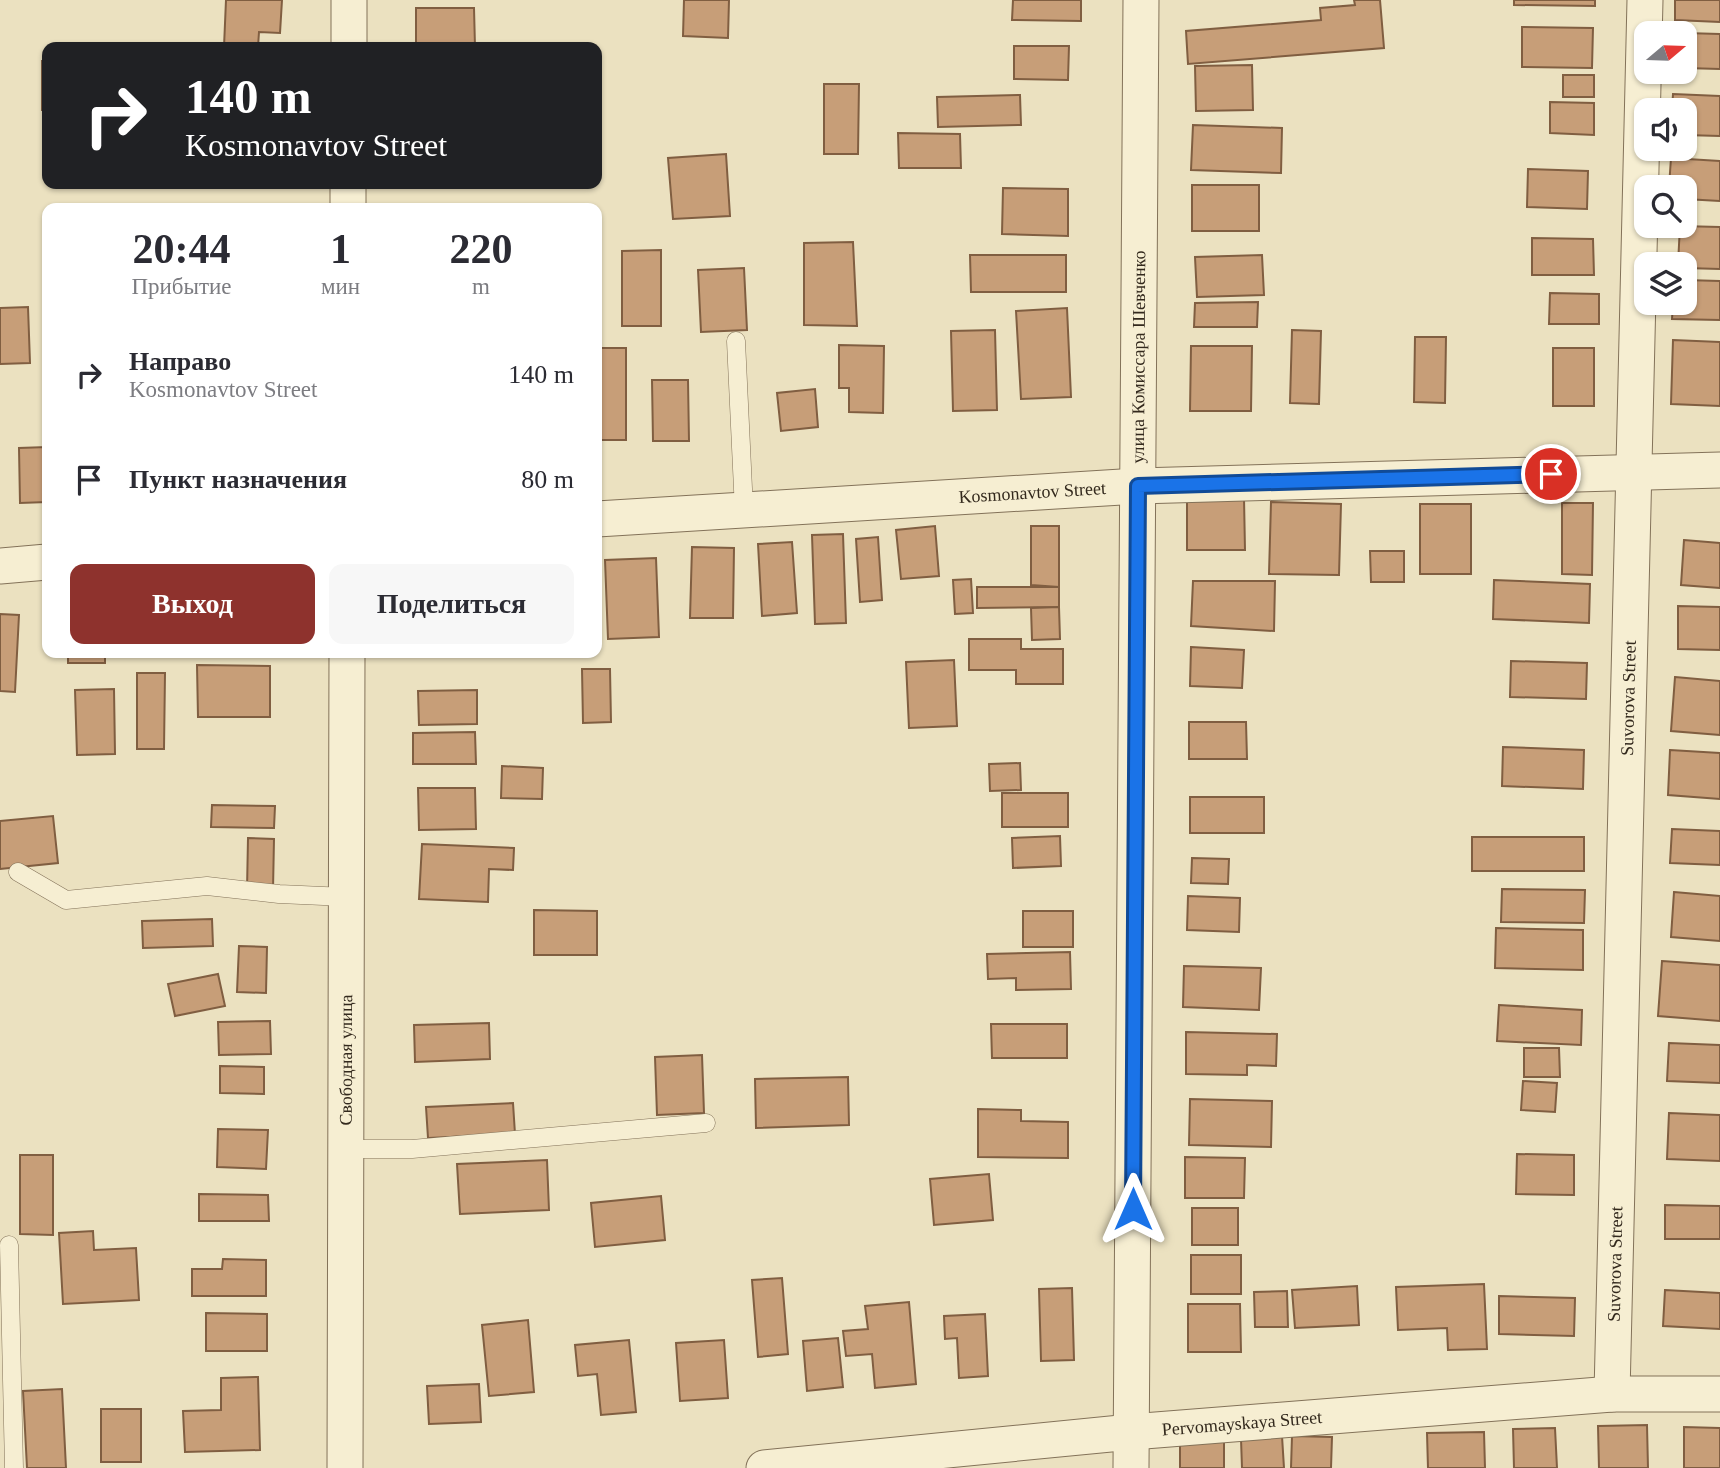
<!DOCTYPE html>
<html lang="ru">
<head>
<meta charset="utf-8">
<style>
  :root { --surface:#fff; --page:#f7f7f7; --text:#2b2b33; --muted:#7c7c81; --accent:#8e322d }
  body { margin:0; font-family:"Times New Roman",serif; background:var(--page); color:var(--text); height:100vh; display:flex; flex-direction:column; font-size:26px; white-space:nowrap }
  * { box-sizing:border-box; margin:0 }
  p { font-size:23px; color:var(--muted) }
  .icon { flex:none; width:38px; height:38px; fill:none; stroke:currentColor; stroke-width:2; stroke-linecap:round; stroke-linejoin:round }
  .map { position:relative; flex:1; overflow:hidden }
  .side { position:absolute; left:42px; top:203px; width:560px; height:455px; display:flex; flex-direction:column; background:var(--surface); border-radius:14px; box-shadow:0 2px 5px #0004 }
  .side>* { flex:none }
  .guide { position:absolute; left:42px; top:42px; width:560px; height:147px; border-radius:14px; box-shadow:0 2px 5px #0004; background:#202124; color:#fff; overflow:hidden }
  .needle { width:46px; rotate:71deg }
  .controls { position:absolute; left:1634px; top:21px; display:grid; gap:14px }
  .controls a { display:grid; place-items:center; width:63px; height:63px; border-radius:14px; background:var(--surface); box-shadow:0 2px 5px #0004; font-size:35px }
  .pin { position:absolute; display:grid; place-items:center; width:60px; height:60px; color:#fff; margin:-30px; border:4px solid #fff; border-radius:50%; box-shadow:0 2px 7px #0007 }
  .me { position:absolute; width:77px; margin:-38px; rotate:0deg; stroke-linejoin:round; filter:drop-shadow(0 0 5px #0008) }
  .turn { display:flex; align-items:center; gap:24px; height:147px; padding:0 28px; font-size:32px }
  .turn .icon { width:91px; height:91px; stroke-width:2.5 }
  .turn b { display:block; font-size:49px; line-height:60px }
  .eta { display:flex; justify-content:space-evenly; align-items:center; height:119px; text-align:center }
  .eta b { font-size:42px; font-weight:800; line-height:49px }
  .action { display:flex; gap:14px; margin-top:auto; padding:14px 28px }
  .action a { flex:1; height:80px; border-radius:14px; background:var(--accent); color:#fff; font-size:28px; font-weight:800; line-height:80px; text-align:center }
  .action a+a { background:var(--page); color:var(--text) }
  ul { padding:0; list-style:none }
  li { display:flex; align-items:center; gap:21px; height:105px; padding:0 28px }
  li div { flex:1 }
  li b { display:block; font-size:26px }
  li em { font-style:normal }
  .map>svg:first-child { display:block }
</style>
</head>
<body>
<div class="map">
<svg width="1720" height="1468" viewBox="0 0 1720 1468">
  <rect width="100%" height="100%" fill="#ebe1c0"/>
  <!-- building -->
  <g fill="#c79e78" stroke="#805e41" stroke-width="2">
    <polygon points="226,0 282,0 280,33 259,32 258,47 224,47"/>
    <polygon points="684,0 729,0 728,38 683,36"/>
    <polygon points="1013,0 1081,0 1081,21 1012,20"/>
    <polygon points="1354,0 1380,0 1384,48 1188,64 1186,31 1321,20 1320,8 1355,5"/>
    <polygon points="1514,0 1595,0 1595,6 1514,5"/>
    <polygon points="1675,0 1720,0 1720,22 1675,20"/>
    <polygon points="416,8 474,8 475,47 416,47"/>
    <polygon points="1522,27 1593,28 1592,68 1522,67"/>
    <polygon points="1685,33 1720,34 1720,69 1685,68"/>
    <polygon points="1014,46 1069,46 1068,80 1014,79"/>
    <rect x="42" y="61" width="5" height="49"/>
    <polygon points="1252,65 1253,110 1196,111 1195,66"/>
    <rect x="1563" y="75" width="31" height="22"/>
    <polygon points="824,84 859,84 858,154 824,154"/>
    <polygon points="1673,94 1720,96 1720,136 1685,135 1685,110 1672,110"/>
    <polygon points="1020,95 1021,125 938,127 937,97"/>
    <polygon points="1550,102 1594,103 1594,135 1550,133"/>
    <polygon points="1193,125 1282,128 1281,173 1191,170"/>
    <polygon points="898,133 960,134 961,168 899,168"/>
    <polygon points="726,154 730,216 673,219 668,158"/>
    <polygon points="1671,158 1720,161 1720,201 1685,199 1685,187 1669,187"/>
    <polygon points="1528,169 1588,171 1587,209 1527,207"/>
    <rect x="1192" y="185" width="67" height="46"/>
    <polygon points="1003,188 1068,189 1068,236 1002,234"/>
    <polygon points="1680,226 1720,227 1720,269 1685,268 1685,264 1678,264"/>
    <polygon points="1532,238 1593,239 1594,275 1532,275"/>
    <polygon points="853,242 857,326 804,325 804,243"/>
    <polygon points="661,250 661,326 622,326 622,251"/>
    <polygon points="970,255 1066,255 1066,292 971,292"/>
    <polygon points="1262,255 1264,295 1197,297 1195,257"/>
    <polygon points="744,268 747,330 701,332 698,270"/>
    <polygon points="1685,280 1720,281 1720,320 1672,319 1673,303 1685,303"/>
    <polygon points="1550,293 1599,294 1599,324 1549,324"/>
    <polygon points="1258,302 1257,327 1194,327 1195,303"/>
    <polygon points="28,307 30,363 0,364 0,308"/>
    <polygon points="1067,308 1071,397 1021,399 1016,311"/>
    <polygon points="995,330 997,410 953,411 951,331"/>
    <polygon points="1292,330 1321,331 1319,404 1290,403"/>
    <polygon points="1415,337 1446,337 1445,403 1414,402"/>
    <polygon points="1673,340 1720,342 1720,406 1671,404"/>
    <polygon points="839,345 884,346 883,413 849,412 849,388 839,388"/>
    <polygon points="1191,346 1252,346 1251,411 1190,411"/>
    <rect x="597" y="348" width="29" height="92"/>
    <rect x="1553" y="348" width="41" height="58"/>
    <polygon points="652,380 688,380 689,441 653,441"/>
    <polygon points="815,389 818,427 781,431 777,393"/>
    <polygon points="47,447 47,502 20,503 19,448"/>
    <polygon points="1244,498 1245,550 1187,550 1187,499"/>
    <polygon points="1271,502 1341,504 1339,575 1269,574"/>
    <polygon points="1562,503 1593,503 1592,575 1562,574"/>
    <rect x="1420" y="504" width="51" height="70"/>
    <polygon points="935,526 939,576 901,579 896,530"/>
    <polygon points="1031,526 1059,526 1059,587 1031,585"/>
    <polygon points="843,534 846,623 815,624 812,535"/>
    <polygon points="878,537 882,600 860,602 856,539"/>
    <polygon points="1684,540 1720,543 1720,588 1681,585"/>
    <polygon points="792,542 797,613 762,616 758,544"/>
    <polygon points="692,547 734,548 733,618 690,618"/>
    <polygon points="1370,551 1404,551 1404,582 1371,582"/>
    <polygon points="656,558 659,637 608,639 605,560"/>
    <polygon points="971,579 973,613 955,614 953,580"/>
    <polygon points="1494,580 1590,584 1589,623 1493,619"/>
    <polygon points="1193,581 1275,581 1274,631 1191,626"/>
    <polygon points="977,587 1059,587 1059,607 977,608"/>
    <polygon points="1678,606 1720,607 1720,650 1678,649"/>
    <polygon points="1059,607 1060,639 1032,640 1031,608"/>
    <polygon points="0,614 19,615 15,692 0,691"/>
    <polygon points="969,639 1021,639 1021,649 1063,649 1063,684 1016,684 1016,670 969,670"/>
    <polygon points="1191,647 1244,650 1242,688 1190,686"/>
    <rect x="68" y="653" width="37" height="10"/>
    <polygon points="954,660 957,726 909,728 906,662"/>
    <polygon points="1511,661 1587,663 1586,699 1510,697"/>
    <polygon points="197,665 270,666 270,717 198,717"/>
    <polygon points="582,669 610,669 611,722 583,723"/>
    <polygon points="137,673 165,673 164,749 137,749"/>
    <polygon points="1675,677 1720,681 1720,735 1671,731"/>
    <polygon points="114,689 115,754 77,755 75,690"/>
    <polygon points="477,690 477,724 419,725 418,691"/>
    <polygon points="1189,722 1246,722 1247,759 1189,759"/>
    <polygon points="475,732 476,764 413,764 413,733"/>
    <polygon points="1503,747 1584,750 1583,789 1502,786"/>
    <polygon points="1670,750 1720,753 1720,799 1668,795"/>
    <polygon points="1020,763 1021,790 990,791 989,764"/>
    <polygon points="502,766 543,768 542,799 501,798"/>
    <polygon points="418,788 475,788 476,829 419,830"/>
    <rect x="1002" y="793" width="66" height="34"/>
    <rect x="1190" y="797" width="74" height="36"/>
    <polygon points="212,805 275,806 274,828 211,827"/>
    <polygon points="53,816 58,863 0,869 0,821"/>
    <polygon points="1672,829 1720,831 1720,865 1670,863"/>
    <polygon points="1060,836 1061,866 1013,868 1012,838"/>
    <rect x="1472" y="837" width="112" height="34"/>
    <polygon points="248,838 274,839 273,890 247,890"/>
    <polygon points="422,844 514,848 513,870 489,869 488,902 419,899"/>
    <polygon points="1192,858 1229,859 1228,884 1191,883"/>
    <polygon points="1502,889 1585,890 1584,923 1501,922"/>
    <polygon points="1674,892 1720,896 1720,941 1671,937"/>
    <polygon points="1188,896 1240,898 1239,932 1187,930"/>
    <polygon points="534,910 597,911 597,955 534,955"/>
    <rect x="1023" y="911" width="50" height="36"/>
    <polygon points="212,919 213,946 143,948 142,921"/>
    <polygon points="1496,928 1583,930 1583,970 1495,968"/>
    <polygon points="239,946 267,947 266,993 237,992"/>
    <polygon points="1070,952 1071,989 1016,990 1016,978 988,979 987,954"/>
    <polygon points="1662,961 1720,965 1720,1021 1658,1016"/>
    <polygon points="1184,966 1261,968 1259,1010 1183,1007"/>
    <polygon points="218,974 225,1006 175,1016 168,984"/>
    <polygon points="1499,1005 1582,1010 1581,1045 1497,1041"/>
    <polygon points="270,1021 271,1054 219,1055 218,1022"/>
    <polygon points="489,1023 490,1059 415,1062 414,1025"/>
    <polygon points="991,1024 1067,1024 1067,1058 992,1058"/>
    <polygon points="1186,1032 1277,1034 1276,1066 1247,1065 1247,1075 1186,1074"/>
    <polygon points="1669,1043 1720,1045 1720,1083 1667,1081"/>
    <polygon points="1524,1048 1559,1048 1560,1077 1524,1077"/>
    <polygon points="702,1055 704,1113 657,1115 655,1057"/>
    <polygon points="220,1066 264,1067 264,1094 220,1093"/>
    <polygon points="848,1077 849,1125 756,1128 755,1079"/>
    <polygon points="1523,1081 1557,1083 1555,1112 1521,1110"/>
    <polygon points="1190,1099 1272,1101 1271,1147 1189,1145"/>
    <polygon points="513,1103 515,1134 428,1138 426,1107"/>
    <polygon points="978,1109 1021,1110 1021,1121 1068,1122 1068,1158 978,1157"/>
    <polygon points="1669,1113 1720,1115 1720,1161 1667,1159"/>
    <polygon points="218,1129 268,1130 266,1169 217,1167"/>
    <polygon points="1517,1154 1574,1155 1574,1195 1516,1194"/>
    <polygon points="20,1155 53,1155 53,1235 20,1234"/>
    <polygon points="1185,1157 1245,1158 1244,1198 1185,1198"/>
    <polygon points="547,1160 549,1210 460,1214 457,1164"/>
    <polygon points="989,1174 993,1220 934,1225 930,1179"/>
    <polygon points="199,1194 268,1195 269,1221 199,1221"/>
    <polygon points="661,1196 665,1240 595,1247 591,1203"/>
    <polygon points="1665,1205 1720,1206 1720,1239 1665,1239"/>
    <rect x="1192" y="1208" width="46" height="37"/>
    <polygon points="93,1231 94,1250 136,1248 139,1300 63,1304 59,1233"/>
    <rect x="1191" y="1255" width="50" height="39"/>
    <polygon points="223,1259 266,1260 266,1296 192,1296 192,1269 222,1269"/>
    <polygon points="782,1278 788,1354 758,1357 752,1280"/>
    <polygon points="1484,1284 1487,1349 1448,1350 1447,1328 1398,1330 1396,1287"/>
    <polygon points="1357,1286 1359,1325 1295,1328 1292,1290"/>
    <polygon points="1072,1288 1074,1360 1041,1361 1039,1289"/>
    <polygon points="1665,1290 1720,1293 1720,1329 1663,1326"/>
    <polygon points="1287,1291 1288,1327 1255,1327 1254,1292"/>
    <polygon points="1499,1296 1575,1298 1574,1336 1499,1334"/>
    <polygon points="909,1302 916,1384 875,1388 872,1354 846,1356 843,1331 868,1329 865,1306"/>
    <polygon points="1188,1304 1240,1304 1241,1352 1188,1352"/>
    <polygon points="206,1313 267,1314 267,1351 206,1351"/>
    <polygon points="985,1314 988,1376 959,1378 957,1338 945,1339 944,1316"/>
    <polygon points="528,1320 534,1392 489,1396 482,1325"/>
    <polygon points="838,1338 843,1387 807,1391 803,1341"/>
    <polygon points="629,1340 636,1412 601,1415 597,1374 578,1376 575,1345"/>
    <polygon points="724,1340 728,1398 680,1401 676,1343"/>
    <polygon points="258,1377 260,1450 185,1452 183,1411 221,1410 221,1378"/>
    <polygon points="479,1384 481,1422 429,1424 427,1386"/>
    <polygon points="62,1389 66,1468 27,1468 23,1391"/>
    <rect x="101" y="1409" width="40" height="53"/>
    <polygon points="1647,1425 1648,1468 1599,1468 1598,1426"/>
    <polygon points="1684,1427 1720,1428 1720,1468 1684,1468"/>
    <polygon points="1555,1428 1557,1468 1514,1468 1513,1429"/>
    <polygon points="1484,1432 1485,1468 1428,1468 1427,1433"/>
    <polygon points="1282,1436 1284,1468 1242,1468 1241,1439"/>
    <polygon points="1292,1436 1332,1437 1331,1468 1291,1468"/>
    <rect x="1180" y="1442" width="44" height="26"/>
  </g>
  <g fill="none" stroke-linecap="round" stroke-linejoin="round">
    <!-- lane casing -->
    <g stroke="#837259" stroke-width="19">
      <g id="lane">
        <polyline points="736,341 744,510"/>
        <polyline points="18,872 66,900 207,886 279,894 346,897"/>
        <polyline points="346,1149 412,1149 706,1123"/>
        <polyline points="9,1245 14,1468"/>
      </g>
    </g>
    <!-- street casing -->
    <g stroke="#837259" stroke-width="37">
      <g id="street">
        <polyline points="349,47 349,0"/>
        <polyline points="348,208 348,184"/>
        <path id="s1" d="M597,519L1138,486L1720,470"/>
        <polyline points="0,566 47,562"/>
        <path id="s2" d="M1612,1394L1645,0"/>
        <path id="s3" d="M345,1468L347,653"/>
        <path id="s4" d="M764,1468L1131,1432L1612,1394H1720"/>
        <path id="s5" d="M1131,1468L1141,0"/>
      </g>
    </g>
    <!-- lane -->
    <use href="#lane" stroke="#f6eed2" stroke-width="18"/>
    <!-- street -->
    <use href="#street" stroke="#f6eed2" stroke-width="35"/>
  </g>
  <g fill="none" stroke-linecap="round" stroke-linejoin="round">
    <!-- route casing -->
    <g stroke="#114b97" stroke-width="18">
      <polyline id="route" points="1133,1209 1138,486 1551,474"/>
    </g>
    <!-- route -->
    <use href="#route" stroke="#1a73e8" stroke-width="12"/>
  </g>
  <g text-anchor="middle" stroke-width="6" stroke-linejoin="round" paint-order="stroke">
    <!-- street labels -->
    <g font-size="18" fill="#33291d" stroke="#f3ebcf">
      <text dy="6" stroke="none"><textPath href="#s5" startOffset="1111">улица Комиссара Шевченко</textPath></text>
      <text dy="6" stroke="none"><textPath href="#s1" startOffset="436">Kosmonavtov Street</textPath></text>
      <text dy="6" stroke="none"><textPath href="#s2" startOffset="696">Suvorova Street</textPath></text>
      <text dy="6" stroke="none"><textPath href="#s3" startOffset="408">Свободная улица</textPath></text>
      <text dy="6" stroke="none"><textPath href="#s2" startOffset="130">Suvorova Street</textPath></text>
      <text dy="6" stroke="none"><textPath href="#s4" startOffset="480">Pervomayskaya Street</textPath></text>
    </g>
  </g>
</svg>
<div class="controls">
<a><svg class="needle" viewBox="-14 -14 28 28"><path d="M0-13l5 13h-10z" fill="#e53935"/><path d="M0 13l5-13h-10z" fill="#7c7c81"/></svg></a>
<a><svg class="icon" aria-label="sound" viewBox="0 0 24 24"><path d="M4 9h4l5-4v14l-5-4H4zM17 9q2 3 0 6"/></svg></a>
<a><svg class="icon" aria-label="search" viewBox="0 0 24 24"><circle cx="10" cy="10" r="6"/><path d="M15 15l6 6"/></svg></a>
<a><svg class="icon" aria-label="layers" viewBox="0 0 24 24"><path d="M12 4l9 5-9 5-9-5zM3 14l9 5 9-5"/></svg></a>
</div>
<div class="pin" style="left:1551px;top:474px;background:#d93025"><svg class="icon" aria-label="arrive" viewBox="0 0 24 24"><path d="M6 21V4h12l-3 4 3 4H6"/></svg></div>
<svg class="me" style="left:1133px;top:1209px" viewBox="-20 -20 40 40"><path d="M0-17L14 15 0 8-14 15z" fill="#1a73e8" stroke="#fff" stroke-width="4"/></svg>
<div class="guide">
<div class="turn"><svg class="icon" aria-label="right" viewBox="0 0 24 24"><path d="M7 20v-9h11M14 6l5 5-5 5"/></svg><div><b>140 m</b>Kosmonavtov Street</div></div>
</div>
<section class="side">
<div class="eta">
<div><b>20:44</b><p>Прибытие</p></div>
<div><b>1</b><p>мин</p></div>
<div><b>220</b><p>m</p></div>
</div>
<ul>
<li><svg class="icon" aria-label="right" viewBox="0 0 24 24"><path d="M7 20v-9h11M14 6l5 5-5 5"/></svg><div><b>Направо</b><p>Kosmonavtov Street</p></div><em>140 m</em></li>
<li><svg class="icon" aria-label="arrive" viewBox="0 0 24 24"><path d="M6 21V4h12l-3 4 3 4H6"/></svg><div><b>Пункт назначения</b></div><em>80 m</em></li>
</ul>
<div class="action"><a>Выход</a><a>Поделиться</a></div>
</section>
</div>
</body>
</html>
